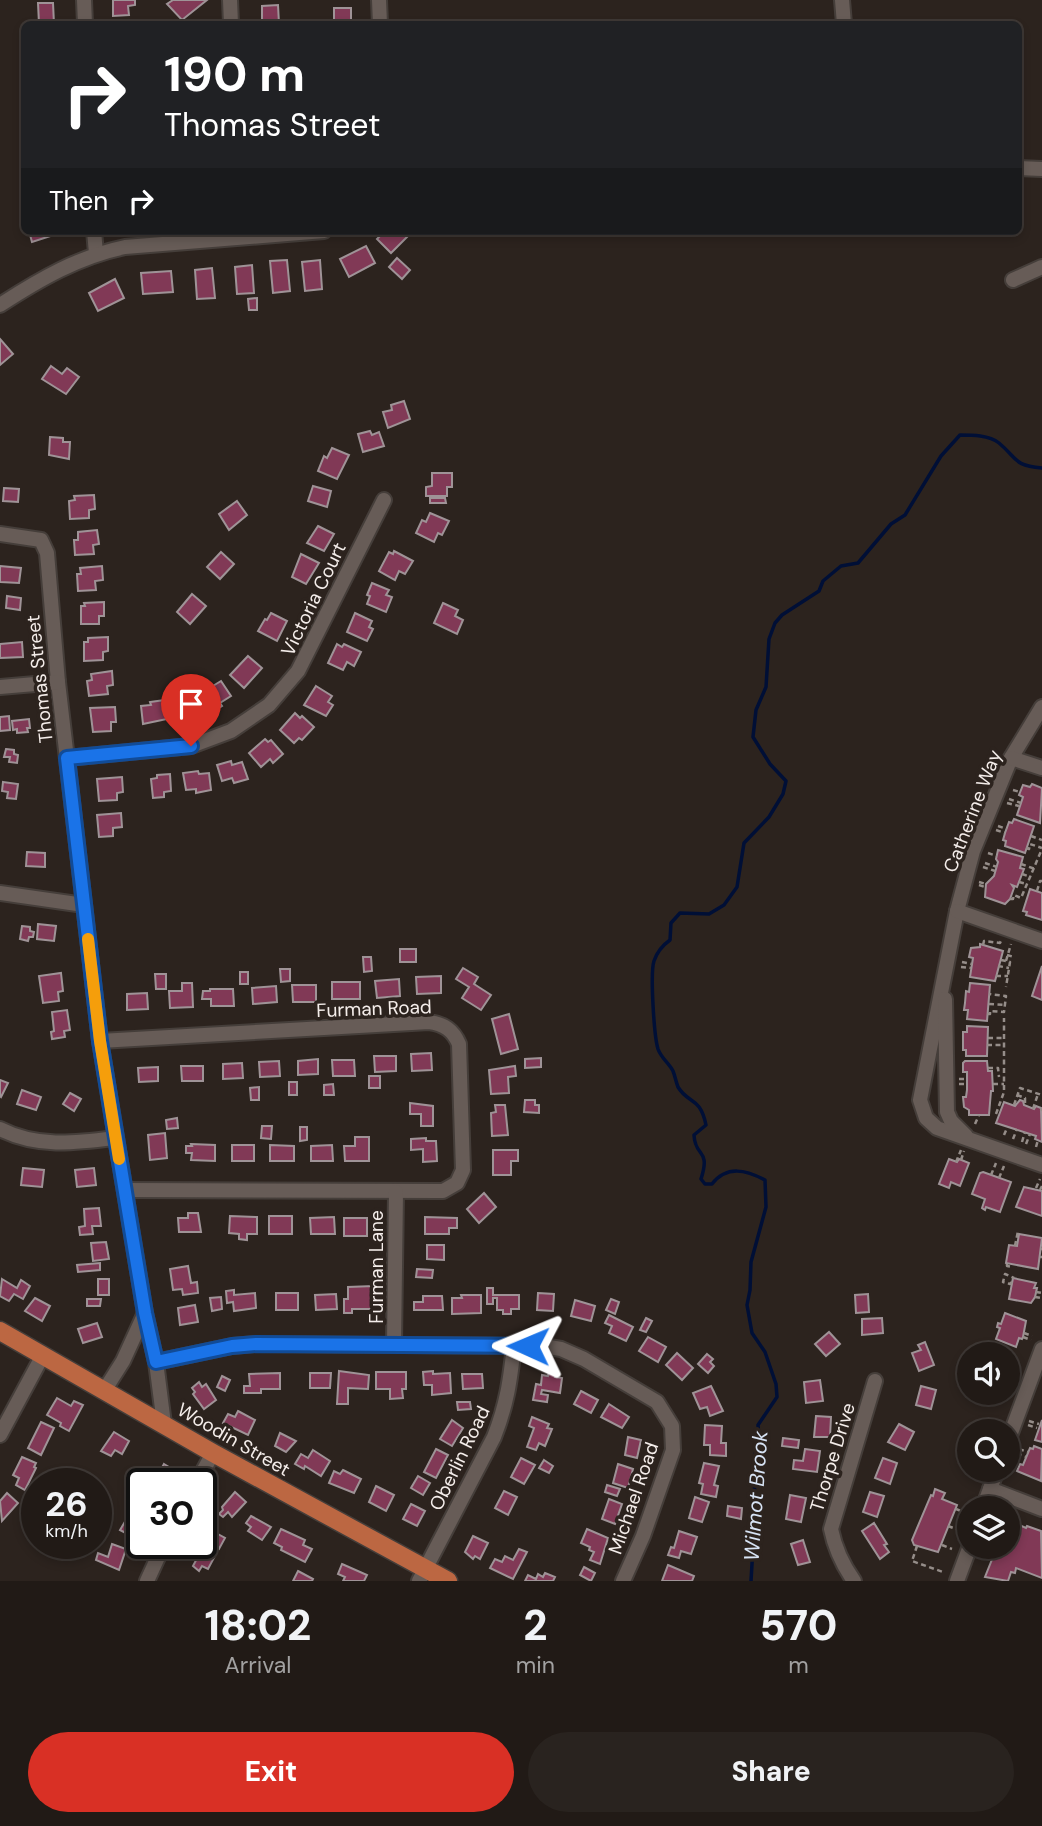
<!DOCTYPE html>
<html lang="en">
<head>
<meta charset="utf-8">
<style>
  :root { --surface:#211a16; --page:#29231f; --text:#f1f3f6; --muted:#a2a1a1; --line:#3e3835; --accent:#d93025 }
  body { margin:0; font-family:"DM Sans",sans-serif; background:var(--page); color:var(--text); height:100vh; display:flex; flex-direction:column; font-size:26px; white-space:nowrap }
  * { box-sizing:border-box; margin:0 }
  p { font-size:23px; color:var(--muted) }
  .icon { flex:none; width:38px; height:38px; fill:none; stroke:currentColor; stroke-width:2; stroke-linecap:round; stroke-linejoin:round }
  .map { position:relative; height:1581px; overflow:hidden }
  .side { display:flex; flex-direction:column; background:var(--surface); flex:1 }
  .side>* { flex:none }
  .hud { position:absolute; left:21px; top:21px; width:1001px; height:214px; border-radius:10px; box-shadow:0 4px 10px #0003,0 0 0 2px var(--line); background:#202124; color:#fff; overflow:hidden }
  .tools { position:absolute; left:957px; top:1342px; display:grid; gap:14px }
  .tools a { display:grid; place-items:center; width:63px; height:63px; border-radius:50%; background:var(--surface); box-shadow:0 4px 10px #0003,0 0 0 2px var(--line); font-size:35px }
  .speed { position:absolute; left:21px; top:1468px; display:flex; gap:14px; font-size:35px; font-weight:700; text-align:center }
  .speed>* { display:grid; place-content:center; width:91px; height:91px; border-radius:50%; background:var(--surface); box-shadow:0 4px 10px #0003,0 0 0 2px var(--line); line-height:1 }
  .speed small { font-size:18px; font-weight:400 }
  .speed .limit { border:4px solid #111; border-radius:10px; background:#fff; color:#111 }
  .pin { position:absolute; display:grid; place-items:center; width:60px; height:60px; color:#fff; margin:-72px -30px; border-radius:50% 50% 50% 0; rotate:-45deg; box-shadow:0 0 7px #0007 }
  .pin .icon { rotate:45deg }
  .me { position:absolute; width:77px; margin:-38px; rotate:271deg; stroke-linejoin:round; filter:drop-shadow(0 0 5px #0008) }
  .turn { display:flex; align-items:center; gap:24px; height:147px; padding:0 28px; font-size:32px }
  .turn .icon { width:91px; height:91px; stroke-width:2.5 }
  .turn b { display:block; font-size:49px; line-height:60px }
  .then { display:flex; align-items:center; height:66px; padding:0 28px; background:#0003; gap:14px; font-size:26px }
  .eta { display:flex; justify-content:space-evenly; align-items:center; height:119px; text-align:center }
  .eta b { font-size:42px; font-weight:800; line-height:49px }
  .action { display:flex; gap:14px; margin-top:auto; padding:14px 28px }
  .action a { flex:1; height:80px; border-radius:42px; background:var(--accent); color:#fff; font-size:28px; font-weight:800; line-height:80px; text-align:center }
  .action a+a { background:var(--page); color:var(--text) }
  .map>svg:first-child { display:block }
</style>
</head>
<body>
<div class="map">
<svg width="1042" height="1581" viewBox="0 0 1042 1581">
  <rect width="100%" height="100%" fill="#2c231e"/>
  <g fill="none" stroke-linecap="round" stroke-linejoin="round">
    <!-- stream -->
    <path stroke="#000f36" stroke-width="3.5" d="M751,1581L755,1514L754,1459L759,1439L758,1425L777,1397L776,1384L765,1352L752,1333L747,1305L750,1290L751,1262L766,1207L765,1180C746,1170 727,1165 712,1184H705L701,1179C711,1148 695,1158 694,1135L706,1125C700,1096 688,1104 678,1087C676,1082 675,1076 673,1071C669,1063 661,1058 658,1049C654,1036 650,973 654,961C657,952 663,945 670,940L671,923L680,913L709,914L724,905L737,887L744,843L769,817L783,794L786,781L770,764L753,737L756,710L766,687L769,639L775,623L782,615L819,591L823,581L841,566L858,563L891,524L905,515L941,456L960,435C972,435 989,435 999,443C1019,460 1013,465 1042,468"/>
  </g>
  <!-- building -->
  <g fill="#813956" stroke="#9f9397" stroke-width="2">
    <polygon points="113,0 135,0 135,5 128,6 129,15 113,16"/>
    <polygon points="173,0 207,0 182,20 167,4"/>
    <polygon points="38,3 53,3 54,24 39,24"/>
    <polygon points="278,5 279,24 262,24 262,6"/>
    <rect x="334" y="8" width="17" height="16"/>
    <polygon points="29,231 63,231 63,232 32,242"/>
    <polygon points="385,231 411,231 412,232 391,253 377,239"/>
    <polygon points="366,246 375,263 349,277 340,259"/>
    <polygon points="397,258 410,270 402,279 389,267"/>
    <polygon points="287,260 290,291 273,293 270,261"/>
    <polygon points="320,260 322,289 305,291 302,262"/>
    <polygon points="252,265 254,293 237,294 235,267"/>
    <polygon points="212,268 215,298 197,299 195,270"/>
    <polygon points="171,271 173,292 143,294 141,273"/>
    <polygon points="115,279 124,298 98,311 89,293"/>
    <polygon points="257,298 257,310 249,310 248,299"/>
    <polygon points="0,339 13,354 0,365"/>
    <polygon points="51,366 62,374 67,368 79,377 66,394 42,379"/>
    <polygon points="404,401 410,419 388,428 383,412 392,410 391,405"/>
    <polygon points="370,431 372,435 379,432 384,446 363,452 358,434"/>
    <polygon points="50,437 63,438 63,442 70,442 69,459 49,455"/>
    <polygon points="332,448 349,455 337,479 318,471 324,456 327,458"/>
    <polygon points="432,473 452,473 452,487 447,487 447,496 426,496 426,487 432,486"/>
    <polygon points="313,486 331,491 327,507 308,501"/>
    <polygon points="4,488 19,489 18,502 3,501"/>
    <polygon points="94,495 95,509 89,510 89,518 70,519 69,501 75,500 74,496"/>
    <polygon points="430,498 445,498 446,503 430,503"/>
    <polygon points="237,501 247,515 229,530 219,514"/>
    <polygon points="430,513 449,521 442,535 438,533 434,542 416,533 422,520 426,522"/>
    <polygon points="318,526 334,534 324,551 307,543"/>
    <polygon points="97,530 99,544 93,545 94,554 75,555 74,540 78,540 78,532"/>
    <polygon points="394,551 413,561 405,574 399,571 395,580 379,571 389,552 393,554"/>
    <polygon points="221,552 234,564 220,579 207,567"/>
    <polygon points="301,554 319,563 306,584 292,577"/>
    <polygon points="0,566 21,568 19,583 0,582"/>
    <polygon points="102,566 103,580 95,581 96,590 78,591 77,574 81,574 80,568"/>
    <polygon points="372,583 389,590 386,595 392,597 386,612 367,604 370,596 367,595"/>
    <polygon points="192,594 206,606 190,624 177,612"/>
    <polygon points="7,596 21,598 20,610 6,608"/>
    <polygon points="104,602 104,616 99,616 99,624 81,624 81,606 85,606 84,603"/>
    <polygon points="443,603 458,610 455,616 463,620 457,634 434,623"/>
    <polygon points="271,613 287,621 277,641 258,631 265,619 267,620"/>
    <polygon points="355,613 372,621 369,627 373,629 367,641 347,632"/>
    <polygon points="108,637 108,651 103,652 103,660 84,661 84,642 88,642 88,638"/>
    <polygon points="22,642 23,657 0,658 0,644"/>
    <polygon points="337,644 342,647 344,644 361,652 354,666 347,662 343,670 328,663"/>
    <polygon points="248,656 262,668 244,688 230,675"/>
    <polygon points="112,671 113,685 107,686 108,694 89,696 87,681 92,680 91,674"/>
    <polygon points="221,681 231,696 220,703 222,706 214,711 203,692"/>
    <polygon points="316,686 332,696 328,702 333,705 326,716 304,705"/>
    <polygon points="195,693 201,711 191,715 193,719 182,723 174,700"/>
    <polygon points="165,700 167,719 143,724 141,706 151,705 150,702"/>
    <polygon points="115,707 116,722 111,722 111,731 93,732 90,708"/>
    <polygon points="295,713 300,718 302,716 314,727 302,740 299,738 294,743 280,730"/>
    <polygon points="9,716 10,730 0,731 0,717"/>
    <polygon points="29,719 30,728 27,728 28,732 17,733 17,729 13,730 12,721"/>
    <polygon points="265,739 268,742 271,740 283,754 273,763 270,759 261,767 249,753"/>
    <polygon points="6,749 14,750 14,754 18,755 17,763 9,762 10,757 4,757"/>
    <polygon points="231,761 232,765 242,762 248,779 234,783 232,778 222,781 217,765"/>
    <polygon points="198,771 199,774 209,773 211,790 196,793 196,789 186,790 183,773"/>
    <polygon points="170,774 171,791 164,792 164,797 153,798 151,779 157,778 157,775"/>
    <polygon points="122,777 123,792 117,793 117,800 99,801 97,779"/>
    <polygon points="3,782 18,784 16,799 7,798 8,792 2,791"/>
    <polygon points="1032,784 1042,788 1040,823 1017,815 1023,797 1019,795 1023,785 1030,787"/>
    <polygon points="121,813 122,827 113,828 113,836 99,837 97,815"/>
    <polygon points="1014,819 1034,826 1025,853 1005,846 1006,841 1003,840 1005,833 1009,822 1012,823"/>
    <polygon points="998,850 1023,857 1020,868 1024,869 1017,887 1012,885 1014,888 1010,899 1005,904 985,897 986,884 994,876 998,862 996,859"/>
    <polygon points="27,852 45,853 45,867 26,866"/>
    <polygon points="1030,889 1042,893 1042,920 1026,915 1027,912 1023,911"/>
    <polygon points="38,924 56,926 54,941 37,939"/>
    <polygon points="22,926 30,927 30,931 34,932 33,937 29,937 28,941 20,939"/>
    <polygon points="980,944 1003,951 995,981 970,977 973,958 969,957 971,948 980,947"/>
    <rect x="400" y="949" width="16" height="13"/>
    <polygon points="363,957 371,957 372,971 364,972"/>
    <polygon points="1042,966 1042,1000 1032,996"/>
    <polygon points="463,968 478,977 474,984 491,995 481,1010 462,998 469,987 456,979"/>
    <polygon points="280,969 290,969 290,981 281,982"/>
    <rect x="240" y="972" width="8" height="12"/>
    <polygon points="61,973 63,991 58,992 59,1001 43,1003 39,976"/>
    <polygon points="155,974 166,974 166,989 156,989"/>
    <polygon points="441,976 441,993 417,994 416,977"/>
    <polygon points="399,979 400,996 377,998 375,981"/>
    <rect x="332" y="982" width="28" height="17"/>
    <polygon points="182,983 192,983 193,1007 170,1008 169,991 182,991"/>
    <polygon points="970,983 990,985 987,1021 967,1019 968,1010 964,1010 965,1003 966,991 969,992"/>
    <polygon points="292,985 316,985 316,1002 293,1002"/>
    <polygon points="276,986 277,1002 253,1004 252,988"/>
    <polygon points="210,989 233,989 234,1006 211,1006 211,999 202,999 203,991 210,991"/>
    <polygon points="147,993 148,1009 127,1010 127,994"/>
    <polygon points="67,1010 70,1030 64,1031 65,1037 52,1039 51,1032 54,1031 52,1012"/>
    <polygon points="509,1014 518,1049 501,1054 492,1019"/>
    <polygon points="967,1026 988,1027 987,1056 966,1056 966,1050 963,1050 963,1032 967,1032"/>
    <polygon points="431,1053 432,1070 412,1071 411,1054"/>
    <polygon points="374,1056 396,1056 396,1071 375,1072"/>
    <polygon points="541,1058 541,1067 525,1068 525,1059"/>
    <polygon points="318,1059 318,1074 298,1075 298,1061"/>
    <polygon points="332,1060 354,1060 355,1076 333,1076"/>
    <polygon points="279,1061 280,1076 260,1077 259,1062"/>
    <polygon points="965,1061 987,1061 988,1071 992,1071 993,1091 991,1091 989,1115 969,1115 969,1110 964,1107 963,1097 966,1097 967,1090 967,1072 963,1072 963,1063"/>
    <polygon points="242,1063 243,1078 223,1079 223,1064"/>
    <polygon points="181,1066 203,1066 203,1081 182,1081"/>
    <polygon points="515,1066 516,1076 508,1077 509,1093 491,1094 489,1070"/>
    <polygon points="158,1067 158,1081 139,1082 138,1068"/>
    <rect x="369" y="1076" width="11" height="12"/>
    <polygon points="0,1080 8,1083 1,1097 0,1096"/>
    <rect x="289" y="1082" width="8" height="13"/>
    <polygon points="333,1084 334,1095 324,1095 324,1085"/>
    <polygon points="259,1087 259,1100 251,1100 250,1088"/>
    <polygon points="22,1090 41,1097 36,1110 17,1104"/>
    <polygon points="70,1093 81,1099 74,1111 63,1104"/>
    <polygon points="525,1100 535,1100 535,1105 539,1105 539,1113 524,1112"/>
    <polygon points="1020,1100 1023,1101 1024,1105 1034,1109 1036,1106 1041,1108 1042,1142 1035,1139 1036,1136 996,1123 1004,1102 1015,1106"/>
    <polygon points="410,1103 433,1106 433,1126 421,1126 421,1114 410,1114"/>
    <polygon points="495,1105 505,1105 508,1135 492,1136 491,1113 496,1112"/>
    <polygon points="177,1118 178,1128 167,1129 166,1120"/>
    <polygon points="262,1126 272,1126 271,1139 261,1138"/>
    <polygon points="300,1127 307,1127 307,1140 300,1141"/>
    <polygon points="165,1133 167,1158 150,1160 148,1135"/>
    <polygon points="355,1137 369,1137 369,1161 345,1161 344,1146 355,1146"/>
    <polygon points="426,1138 426,1141 436,1141 437,1161 423,1162 423,1149 411,1150 411,1139"/>
    <polygon points="191,1144 215,1145 215,1161 191,1160 192,1153 186,1153 186,1146 192,1146"/>
    <rect x="232" y="1145" width="22" height="16"/>
    <polygon points="270,1145 294,1146 294,1161 270,1161"/>
    <polygon points="332,1145 333,1161 311,1161 311,1146"/>
    <polygon points="493,1150 518,1150 518,1161 511,1161 511,1175 493,1175"/>
    <polygon points="949,1159 957,1162 959,1159 969,1163 960,1186 951,1182 949,1188 939,1184"/>
    <polygon points="23,1168 44,1170 42,1187 21,1185"/>
    <polygon points="94,1168 96,1185 77,1187 75,1170"/>
    <polygon points="983,1172 1011,1182 1000,1212 986,1207 985,1210 982,1208 985,1199 972,1194 980,1173"/>
    <polygon points="1024,1187 1042,1191 1042,1216 1016,1207"/>
    <polygon points="484,1193 496,1207 479,1223 467,1209"/>
    <polygon points="99,1208 101,1226 92,1226 93,1234 80,1235 79,1227 85,1226 84,1209"/>
    <polygon points="188,1213 198,1213 201,1232 179,1232 178,1218 188,1218"/>
    <polygon points="230,1216 257,1217 257,1234 247,1234 247,1240 239,1239 239,1234 229,1233"/>
    <rect x="269" y="1216" width="23" height="18"/>
    <polygon points="334,1217 335,1234 311,1234 310,1218"/>
    <polygon points="425,1217 457,1218 457,1228 449,1228 449,1234 425,1234"/>
    <rect x="344" y="1218" width="23" height="18"/>
    <polygon points="1019,1234 1042,1238 1038,1269 1006,1263 1009,1245 1017,1246"/>
    <polygon points="106,1242 109,1259 93,1261 91,1243"/>
    <polygon points="427,1245 444,1245 444,1260 427,1259"/>
    <polygon points="100,1263 100,1270 78,1272 77,1265"/>
    <polygon points="188,1266 191,1283 197,1282 198,1293 183,1295 182,1289 173,1290 170,1269"/>
    <polygon points="417,1269 433,1270 432,1278 416,1277"/>
    <polygon points="1013,1278 1036,1283 1034,1288 1037,1288 1035,1297 1031,1303 1009,1299"/>
    <polygon points="2,1279 17,1288 21,1280 30,1286 23,1299 14,1294 9,1301 0,1296"/>
    <rect x="98" y="1279" width="11" height="16"/>
    <polygon points="373,1286 374,1309 352,1309 352,1313 344,1313 344,1299 348,1299 348,1287"/>
    <polygon points="487,1288 493,1288 493,1295 519,1295 519,1309 511,1309 511,1314 503,1314 503,1310 497,1310 497,1298 493,1298 493,1304 487,1304"/>
    <polygon points="234,1290 234,1295 255,1293 256,1308 234,1311 233,1302 227,1303 226,1291"/>
    <rect x="276" y="1293" width="22" height="17"/>
    <polygon points="538,1293 554,1294 553,1311 537,1310"/>
    <polygon points="336,1294 337,1309 316,1310 315,1295"/>
    <polygon points="868,1294 869,1312 856,1313 855,1295"/>
    <polygon points="461,1295 481,1295 481,1313 452,1314 452,1298 462,1298"/>
    <polygon points="423,1296 442,1296 443,1310 414,1310 414,1302 423,1302"/>
    <polygon points="221,1297 222,1309 212,1311 210,1298"/>
    <polygon points="35,1298 50,1306 42,1321 25,1311"/>
    <polygon points="87,1299 101,1299 100,1306 87,1306"/>
    <polygon points="611,1299 619,1302 615,1314 606,1310"/>
    <polygon points="575,1300 595,1306 591,1321 571,1316"/>
    <polygon points="195,1305 198,1322 180,1325 178,1308"/>
    <polygon points="1005,1313 1026,1321 1023,1337 1022,1339 1019,1338 1016,1347 996,1339 1000,1328 997,1327 998,1323 1001,1324"/>
    <polygon points="609,1315 633,1327 626,1341 609,1333 612,1326 605,1323"/>
    <polygon points="646,1318 652,1321 646,1332 640,1330"/>
    <polygon points="882,1318 883,1333 862,1335 862,1319"/>
    <polygon points="97,1323 102,1337 83,1343 78,1329"/>
    <polygon points="829,1332 840,1344 826,1356 815,1344"/>
    <polygon points="648,1337 666,1347 658,1362 639,1351"/>
    <polygon points="925,1342 934,1365 919,1371 912,1353 921,1350 918,1345"/>
    <polygon points="677,1353 693,1368 682,1380 666,1365"/>
    <polygon points="707,1354 713,1359 710,1362 714,1366 708,1373 698,1364"/>
    <polygon points="339,1371 369,1375 368,1389 348,1388 348,1404 337,1404"/>
    <polygon points="433,1371 433,1374 450,1373 451,1393 432,1395 432,1385 424,1385 423,1372"/>
    <polygon points="376,1372 406,1372 406,1389 402,1389 403,1398 390,1399 390,1389 376,1389"/>
    <polygon points="549,1372 555,1373 555,1377 562,1378 560,1393 542,1390 541,1394 548,1395 547,1402 533,1400 536,1384 541,1385 542,1375 548,1376"/>
    <polygon points="280,1373 280,1389 261,1389 261,1393 244,1393 244,1386 250,1386 249,1374"/>
    <polygon points="310,1373 331,1373 330,1388 310,1388"/>
    <polygon points="462,1374 482,1374 483,1388 463,1389"/>
    <polygon points="222,1376 230,1380 225,1391 217,1387"/>
    <polygon points="820,1380 823,1401 806,1403 804,1382"/>
    <polygon points="199,1382 202,1387 206,1384 216,1400 204,1409 193,1394 195,1392 192,1388"/>
    <polygon points="711,1386 723,1411 710,1416 707,1407 700,1409 693,1393"/>
    <polygon points="921,1386 936,1390 931,1409 916,1405"/>
    <polygon points="581,1391 598,1400 591,1413 574,1404"/>
    <polygon points="57,1398 71,1406 74,1401 83,1405 69,1431 60,1426 61,1423 47,1415"/>
    <polygon points="457,1402 470,1402 471,1409 458,1410"/>
    <polygon points="609,1404 629,1417 622,1428 601,1417"/>
    <polygon points="238,1411 255,1420 248,1435 223,1423 228,1414 235,1417"/>
    <polygon points="816,1416 831,1417 830,1437 814,1437"/>
    <polygon points="532,1417 549,1424 547,1428 552,1429 545,1446 539,1443 536,1450 527,1447 534,1428 529,1426"/>
    <polygon points="452,1420 463,1428 452,1446 440,1439"/>
    <polygon points="1042,1420 1042,1442 1035,1440"/>
    <polygon points="41,1422 54,1428 41,1455 28,1448"/>
    <polygon points="899,1424 914,1432 905,1450 888,1442"/>
    <polygon points="705,1425 722,1426 721,1443 726,1443 726,1456 710,1455 710,1445 704,1445"/>
    <polygon points="114,1432 129,1441 122,1454 115,1450 111,1456 101,1451"/>
    <polygon points="280,1433 296,1441 286,1452 275,1446"/>
    <polygon points="628,1437 641,1440 637,1458 625,1455"/>
    <polygon points="783,1438 799,1440 798,1448 782,1446"/>
    <polygon points="1034,1446 1042,1449 1041,1481 1017,1471 1020,1464 1023,1465 1030,1448 1033,1449"/>
    <polygon points="436,1449 448,1455 436,1478 424,1472"/>
    <polygon points="805,1449 820,1451 817,1472 793,1469 794,1460 803,1461"/>
    <polygon points="313,1450 330,1461 321,1476 305,1466 304,1469 295,1464 301,1454 308,1458"/>
    <polygon points="22,1457 36,1463 34,1467 36,1468 25,1490 16,1485 19,1478 13,1475"/>
    <polygon points="521,1458 535,1465 524,1484 511,1477"/>
    <polygon points="883,1458 897,1463 890,1484 875,1478"/>
    <polygon points="544,1460 553,1466 549,1473 539,1468"/>
    <polygon points="704,1463 719,1466 714,1485 718,1486 716,1497 701,1494 703,1484 699,1483"/>
    <polygon points="164,1464 174,1470 166,1484 148,1484 152,1476 156,1479"/>
    <polygon points="618,1464 633,1469 628,1488 613,1483"/>
    <polygon points="343,1470 361,1479 354,1493 329,1483 334,1471 340,1474"/>
    <polygon points="418,1476 430,1483 423,1495 411,1488"/>
    <polygon points="607,1485 620,1489 617,1496 605,1492"/>
    <polygon points="376,1486 394,1495 386,1511 369,1502"/>
    <polygon points="935,1489 945,1493 942,1499 957,1505 938,1552 914,1545 912,1540 931,1495 933,1496"/>
    <polygon points="504,1491 517,1497 508,1515 495,1508"/>
    <polygon points="235,1492 246,1502 232,1517 228,1512 223,1517 219,1514 223,1510 222,1507"/>
    <polygon points="870,1492 884,1496 877,1517 863,1512"/>
    <polygon points="7,1493 18,1503 2,1521 0,1501"/>
    <polygon points="790,1495 806,1498 801,1522 786,1519"/>
    <polygon points="695,1497 709,1502 702,1522 689,1518"/>
    <polygon points="609,1499 622,1504 615,1524 602,1519"/>
    <polygon points="411,1504 425,1511 417,1526 403,1519"/>
    <polygon points="728,1506 742,1508 741,1519 727,1516"/>
    <polygon points="132,1510 142,1514 142,1523 133,1537 120,1530"/>
    <polygon points="251,1516 271,1527 262,1540 248,1531 251,1527 246,1523"/>
    <polygon points="1008,1520 1026,1528 1027,1526 1041,1531 1042,1578 1016,1568 1015,1573 1011,1572 1008,1581 985,1577 997,1547 1008,1547"/>
    <polygon points="874,1523 887,1544 884,1545 889,1552 880,1559 862,1531"/>
    <polygon points="281,1529 305,1540 303,1545 312,1549 305,1562 281,1550 282,1547 274,1543"/>
    <polygon points="587,1529 608,1538 600,1564 590,1560 594,1552 589,1550 590,1547 581,1543"/>
    <polygon points="679,1531 697,1537 691,1554 681,1551 679,1558 668,1555 671,1547 674,1548"/>
    <polygon points="216,1533 225,1538 219,1549 210,1544"/>
    <polygon points="473,1536 488,1543 480,1559 475,1556 473,1559 465,1552"/>
    <polygon points="803,1540 810,1562 798,1565 791,1544"/>
    <polygon points="112,1544 126,1549 119,1570 96,1560 98,1553 108,1557"/>
    <polygon points="203,1547 216,1554 208,1569 202,1566 199,1571 193,1566"/>
    <polygon points="519,1549 527,1552 513,1579 490,1568 495,1559 502,1562 505,1556 513,1560"/>
    <polygon points="342,1564 367,1575 364,1581 343,1581 345,1577 338,1574"/>
    <polygon points="668,1565 694,1576 692,1581 662,1581"/>
    <polygon points="584,1567 595,1573 591,1581 580,1575"/>
    <polygon points="298,1571 313,1579 312,1581 293,1581"/>
    <polygon points="545,1573 555,1577 553,1581 525,1581 528,1575 536,1579 538,1574 543,1577"/>
  </g>
  <g fill="none" stroke-linecap="round" stroke-linejoin="round">
    <!-- minor casing -->
    <g stroke="#453e3a" stroke-width="18">
      <g id="minor">
        <polyline points="84,0 85,24"/>
        <polyline points="230,0 231,24"/>
        <polyline points="379,0 380,24"/>
        <polyline points="842,0 844,24"/>
        <polyline points="1018,168 1042,169"/>
        <polyline points="94,231 96,253"/>
        <polyline points="1013,280 1042,267"/>
        <path d="M0,305C40,279 78,257 125,247L324,231"/>
        <polyline points="0,534 41,540 47,553 58,682 100,1041 145,1313 156,1362 164,1424"/>
        <polyline points="0,687 58,682"/>
        <polyline points="1042,707 1011,758 973,851 957,911 920,1100 926,1118 937,1128 1042,1165"/>
        <polyline points="67,758 191,746 231,731 269,705 298,671 384,500"/>
        <polyline points="1011,758 1042,768"/>
        <polyline points="0,893 84,905"/>
        <polyline points="957,911 1042,941"/>
        <polyline points="945,999 947,1112 951,1121 966,1136"/>
        <path d="M100,1041L429,1022C444,1024 453,1030 459,1044L463,1170L457,1183L443,1191L125,1190"/>
        <path d="M0,1129C37,1148 75,1143 115,1138"/>
        <polyline points="394,1343 396,1192"/>
        <polyline points="156,1362 232,1346 255,1344 543,1346 561,1349 584,1359 657,1402 672,1426 673,1450 643,1536 623,1581"/>
        <polyline points="104,1391 123,1361 145,1313"/>
        <polyline points="0,1435 43,1355"/>
        <polyline points="1008,1441 1042,1349"/>
        <polyline points="196,1484 213,1453"/>
        <polyline points="990,1489 1042,1509"/>
        <polyline points="983,1508 997,1470"/>
        <polyline points="147,1581 164,1544"/>
        <path d="M419,1581L494,1437C507,1404 510,1381 514,1346"/>
        <path d="M854,1581C842,1564 835,1549 831,1529L875,1381"/>
        <polyline points="957,1581 970,1546"/>
      </g>
    </g>
    <!-- major casing -->
    <g stroke="#453e3a" stroke-width="21">
      <polyline id="major" points="0,1331 213,1453 448,1581"/>
    </g>
    <!-- path -->
    <g stroke="#958d89" stroke-width="2.5" stroke-dasharray="5 3.5" stroke-linecap="butt">
      <polyline points="1013,790 1020,792"/>
      <polyline points="1009,799 1021,803"/>
      <polyline points="1007,803 1019,806"/>
      <polyline points="998,826 1007,829"/>
      <polyline points="996,830 1005,833"/>
      <polyline points="1031,836 1042,840"/>
      <polyline points="1026,848 1029,849 1030,844 1042,848"/>
      <polyline points="988,853 997,856"/>
      <polyline points="985,863 997,867"/>
      <polyline points="1021,864 1035,869"/>
      <polyline points="983,867 995,871"/>
      <polyline points="1022,874 1031,877"/>
      <polyline points="979,882 986,884"/>
      <polyline points="1019,882 1027,884"/>
      <polyline points="979,885 985,887"/>
      <polyline points="1037,891 1040,881 1042,881"/>
      <polyline points="1010,899 1013,899 1014,895 1021,898 1042,849"/>
      <polyline points="983,945 984,941 1000,943 1002,939"/>
      <polyline points="1007,955 1014,957"/>
      <polyline points="1001,960 1010,962 1006,987"/>
      <polyline points="1006,961 1011,944"/>
      <polyline points="962,962 972,964"/>
      <polyline points="998,966 1009,968"/>
      <polyline points="961,967 971,968"/>
      <polyline points="996,976 1008,976"/>
      <polyline points="989,1004 1005,1005"/>
      <polyline points="987,1014 990,1014 990,1011 1004,1012 1006,996 989,994"/>
      <polyline points="988,1038 1003,1038"/>
      <polyline points="987,1045 1003,1045"/>
      <polyline points="988,1068 998,1068 999,1077"/>
      <polyline points="959,1079 967,1079"/>
      <polyline points="959,1084 967,1084"/>
      <polyline points="993,1084 1004,1084"/>
      <polyline points="1017,1095 1025,1098 1025,1106"/>
      <polyline points="1014,1105 1020,1088 1042,1095"/>
      <polyline points="1033,1109 1038,1094"/>
      <polyline points="1041,1111 1042,1108"/>
      <polyline points="996,1114 1004,1092 1004,1018"/>
      <polyline points="975,1124 979,1115"/>
      <polyline points="1004,1135 1007,1128"/>
      <polyline points="1013,1139 1017,1129"/>
      <polyline points="1022,1142 1025,1132"/>
      <polyline points="1026,1144 1030,1134"/>
      <polyline points="1036,1147 1038,1140"/>
      <polyline points="961,1160 964,1151"/>
      <polyline points="956,1162 961,1150"/>
      <polyline points="991,1175 996,1163"/>
      <polyline points="999,1178 1004,1166"/>
      <polyline points="1036,1188 1040,1179"/>
      <polyline points="1040,1190 1042,1186"/>
      <polyline points="1015,1246 1018,1231"/>
      <polyline points="1041,1249 1042,1249"/>
      <polyline points="1040,1257 1042,1257"/>
      <polyline points="1007,1264 1007,1266 1013,1267"/>
      <polyline points="1012,1282 1010,1284 1003,1282 1005,1274 1014,1278"/>
      <polyline points="1036,1292 1042,1293"/>
      <polyline points="1035,1297 1042,1298"/>
      <polyline points="1024,1333 1032,1336"/>
      <polyline points="1023,1337 1031,1340"/>
      <polyline points="1029,1421 1039,1424"/>
      <polyline points="1028,1425 1037,1428"/>
      <polyline points="1019,1449 1028,1452"/>
      <polyline points="1017,1453 1026,1457"/>
      <polyline points="1014,1462 1020,1464"/>
      <polyline points="956,1509 968,1514"/>
      <polyline points="948,1526 959,1530"/>
      <polyline points="942,1545 952,1549"/>
      <polyline points="917,1546 912,1561 943,1572"/>
    </g>
    <!-- minor -->
    <use href="#minor" stroke="#675c57" stroke-width="14"/>
    <!-- major -->
    <use href="#major" stroke="#bc6742" stroke-width="18"/>
  </g>
  <g fill="none" stroke-linecap="round" stroke-linejoin="round">
    <!-- route casing -->
    <g stroke="#114b97" stroke-width="18">
      <polyline id="route" points="191,746 67,758 100,1041 145,1313 156,1362 232,1346 256,1344 528,1346"/>
    </g>
    <!-- route -->
    <use href="#route" stroke="#1a73e8" stroke-width="12"/>
    <!-- slow -->
    <polyline stroke="#f59e0b" stroke-width="12" points="88,939 100,1041 119,1159"/>
  </g>
  <g text-anchor="middle" stroke-width="7" stroke-linejoin="round" paint-order="stroke">
    <!-- street labels -->
    <g font-size="19" fill="#f4edea" stroke="#2c231e">
      <text transform="translate(313 599) rotate(-64)" y="7">Victoria Court</text>
      <text transform="translate(39 679) rotate(-96)" y="7">Thomas Street</text>
      <text transform="translate(972 811) rotate(-69)" y="7">Catherine Way</text>
      <text transform="translate(374 1008) rotate(-2)" y="7">Furman Road</text>
      <text transform="translate(376 1267) rotate(-90)" y="7">Furman Lane</text>
      <text transform="translate(234 1439) rotate(30)" y="7">Woodin Street</text>
      <text transform="translate(832 1457) rotate(-73)" y="7">Thorpe Drive</text>
      <text transform="translate(459 1458) rotate(-64)" y="7">Oberlin Road</text>
      <text transform="translate(633 1498) rotate(-71)" y="7">Michael Road</text>
    </g>
    <!-- water labels -->
    <g font-size="21" font-style="italic" fill="#d7e3f4" stroke="#2c231e">
      <text transform="translate(756 1496) rotate(-86)" y="7">Wilmot Brook</text>
    </g>
  </g>
</svg>
<div class="tools">
<a><svg class="icon" aria-label="sound" viewBox="0 0 24 24"><path d="M4 9h4l5-4v14l-5-4H4zM17 9q2 3 0 6"/></svg></a>
<a><svg class="icon" aria-label="search" viewBox="0 0 24 24"><circle cx="10" cy="10" r="6"/><path d="M15 15l6 6"/></svg></a>
<a><svg class="icon" aria-label="layers" viewBox="0 0 24 24"><path d="M12 4l9 5-9 5-9-5zM3 14l9 5 9-5"/></svg></a>
</div>
<div class="speed"><div>26<small>km/h</small></div><div class="limit">30</div></div>
<div class="pin" style="left:191px;top:746px;background:#d93025"><svg class="icon" aria-label="arrive" viewBox="0 0 24 24"><path d="M6 21V4h12l-3 4 3 4H6"/></svg></div>
<svg class="me" style="left:528px;top:1346px" viewBox="-20 -20 40 40"><path d="M0-17L14 15 0 8-14 15z" fill="#1a73e8" stroke="#fff" stroke-width="4"/></svg>
<div class="hud">
<div class="turn"><svg class="icon" aria-label="right" viewBox="0 0 24 24"><path d="M7 20v-9h11M14 6l5 5-5 5"/></svg><div><b>190 m</b>Thomas Street</div></div>
<div class="then">Then<svg class="icon" aria-label="right" viewBox="0 0 24 24"><path d="M7 20v-9h11M14 6l5 5-5 5"/></svg></div>
</div>
</div>
<section class="side">
<div class="eta">
<div><b>18:02</b><p>Arrival</p></div>
<div><b>2</b><p>min</p></div>
<div><b>570</b><p>m</p></div>
</div>
<div class="action"><a>Exit</a><a>Share</a></div>
</section>
</body>
</html>
